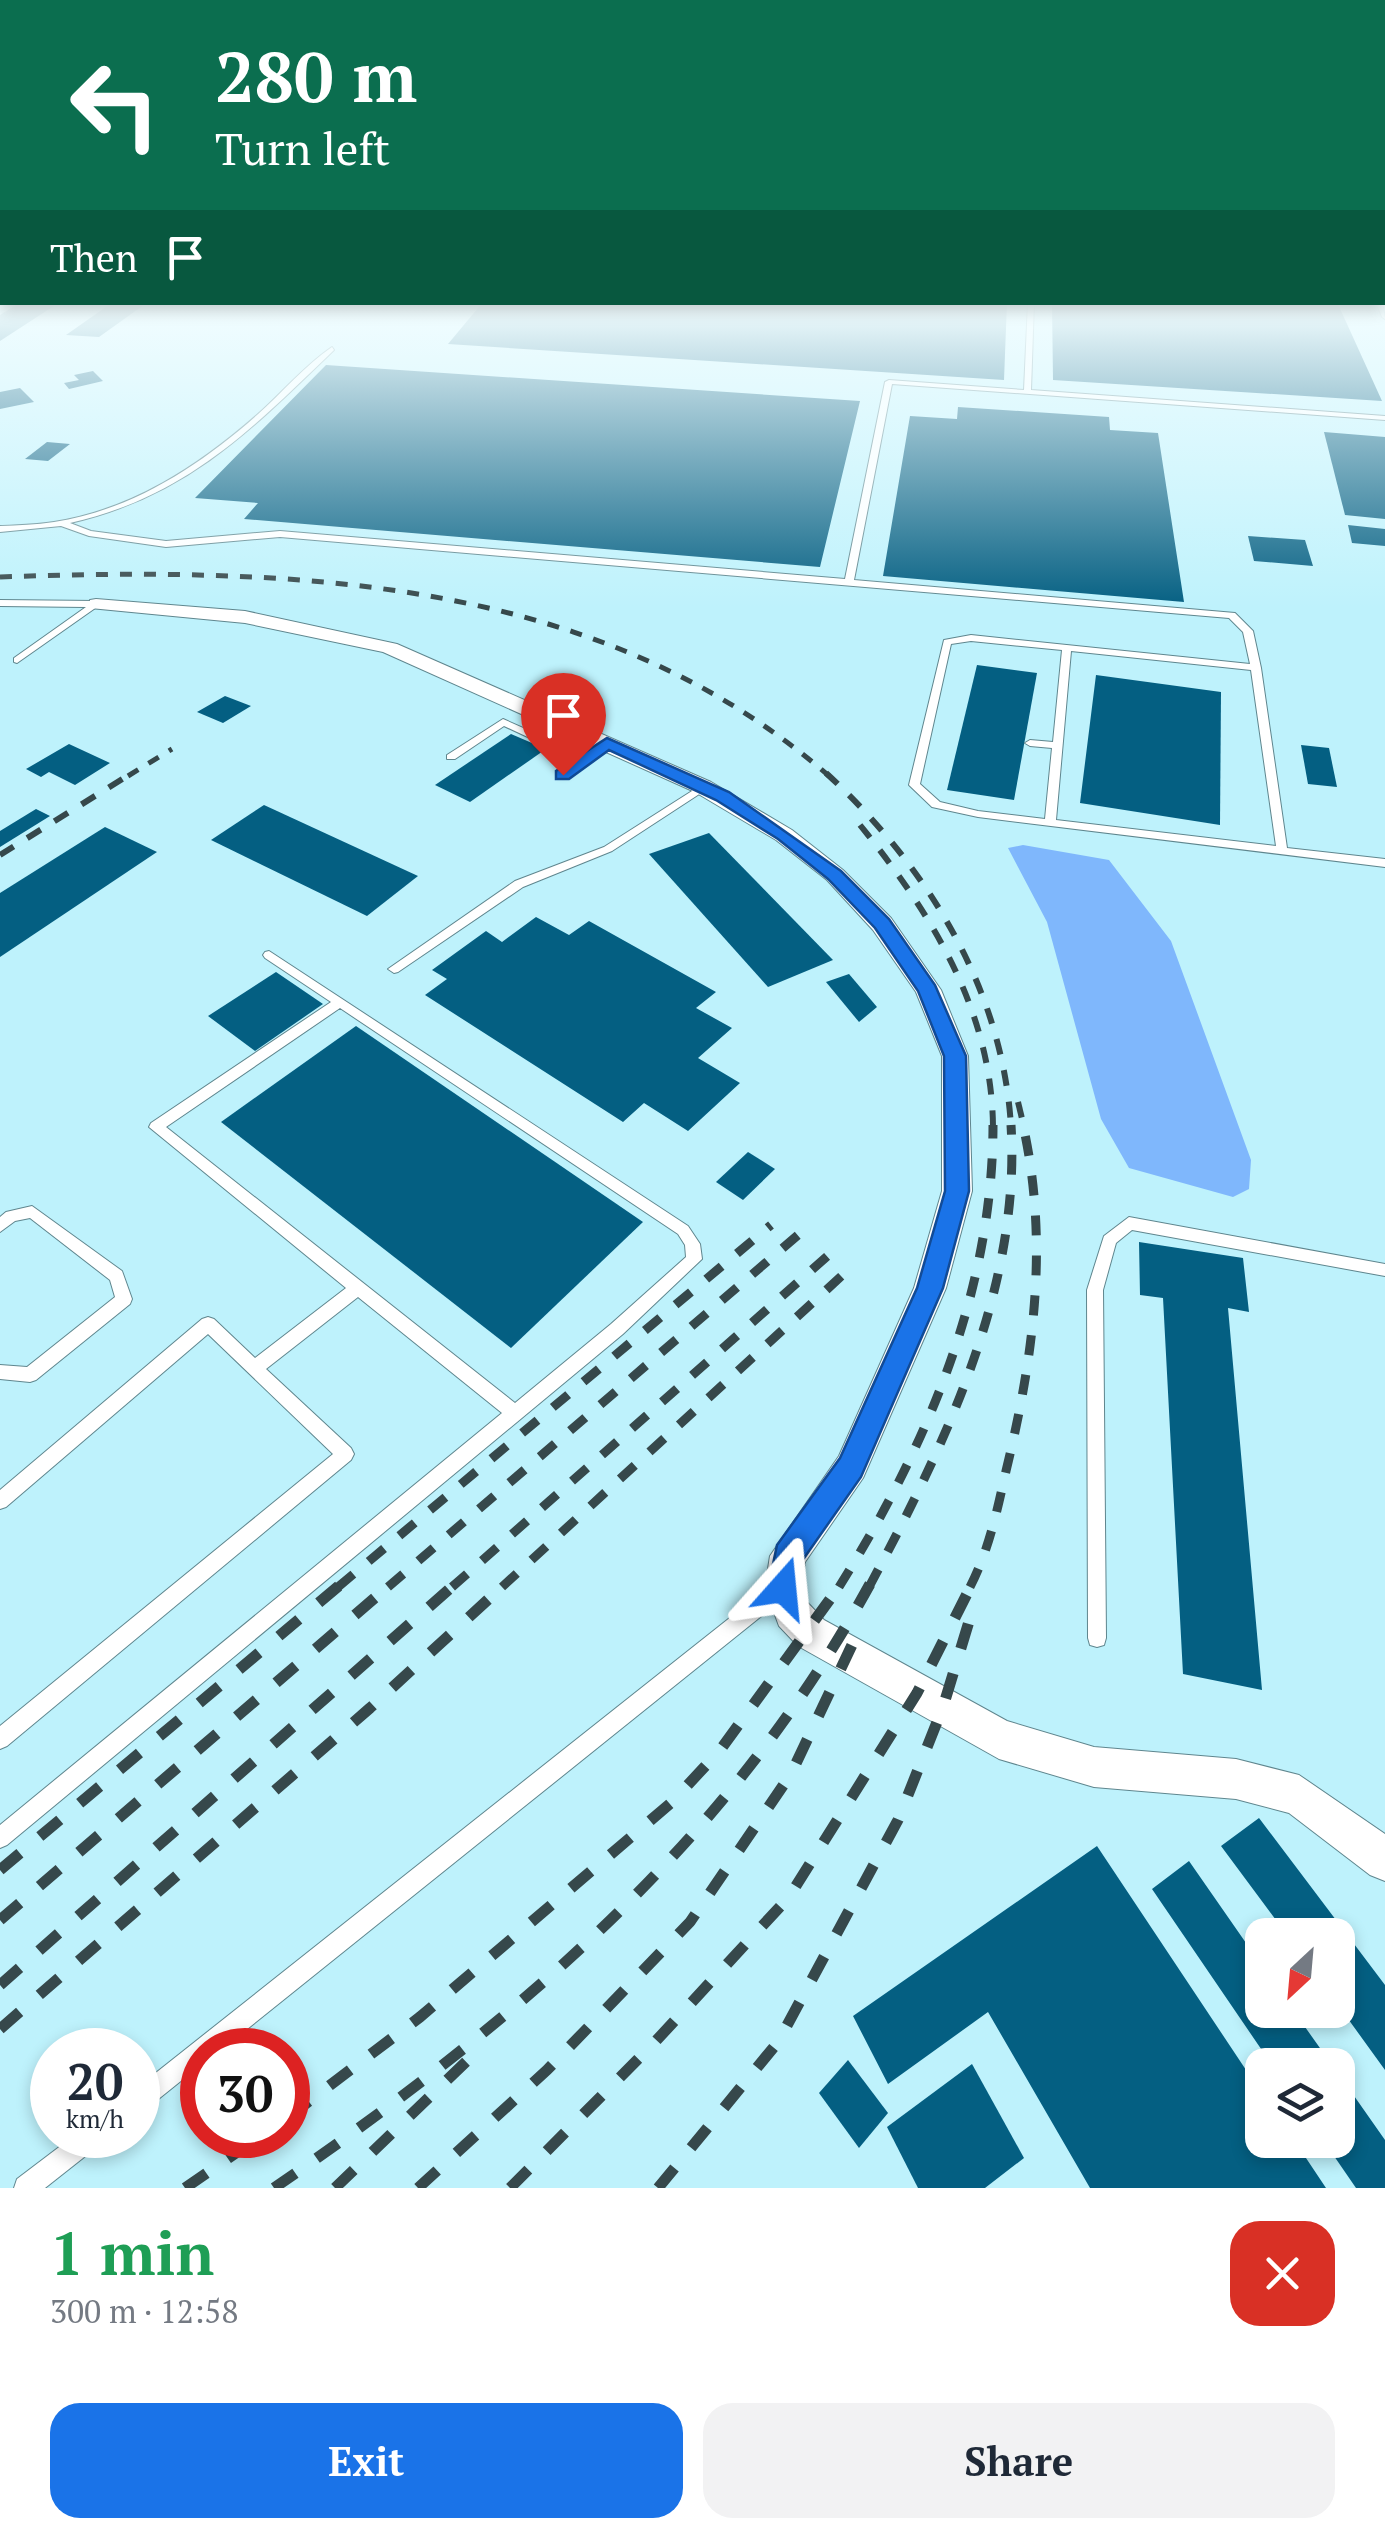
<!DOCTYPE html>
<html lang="en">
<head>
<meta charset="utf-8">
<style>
  :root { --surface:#fff; --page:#f2f2f3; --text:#1f2937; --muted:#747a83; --accent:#1a73e8 }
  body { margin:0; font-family:"PT Serif",serif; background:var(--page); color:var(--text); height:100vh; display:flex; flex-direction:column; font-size:38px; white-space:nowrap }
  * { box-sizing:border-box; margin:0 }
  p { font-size:32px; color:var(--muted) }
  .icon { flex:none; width:55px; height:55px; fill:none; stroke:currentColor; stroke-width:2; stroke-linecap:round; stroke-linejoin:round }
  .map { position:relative; height:2188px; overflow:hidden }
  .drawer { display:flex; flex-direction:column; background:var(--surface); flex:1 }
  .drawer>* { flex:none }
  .top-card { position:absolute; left:0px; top:0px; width:1385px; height:305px; box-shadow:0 5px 15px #0003; background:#0b6e4f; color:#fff; overflow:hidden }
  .needle { width:65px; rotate:206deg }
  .fabs { position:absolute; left:1245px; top:1918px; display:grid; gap:20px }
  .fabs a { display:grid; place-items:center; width:110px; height:110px; border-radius:20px; background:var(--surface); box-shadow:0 5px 15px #0003; font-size:50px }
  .speed { position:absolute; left:30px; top:2028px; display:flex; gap:20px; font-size:50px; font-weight:700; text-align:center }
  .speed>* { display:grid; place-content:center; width:130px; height:130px; border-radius:50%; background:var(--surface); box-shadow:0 5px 15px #0003; line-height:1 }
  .speed small { font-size:25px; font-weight:400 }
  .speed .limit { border:15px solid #d22; background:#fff; color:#111 }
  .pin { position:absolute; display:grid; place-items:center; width:85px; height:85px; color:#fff; margin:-102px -42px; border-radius:50% 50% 50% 0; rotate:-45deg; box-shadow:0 0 10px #0007 }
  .pin .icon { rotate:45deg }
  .me { position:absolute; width:110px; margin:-55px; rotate:18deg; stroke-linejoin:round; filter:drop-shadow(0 0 8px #0008) }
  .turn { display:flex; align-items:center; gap:35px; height:210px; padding:0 50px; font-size:45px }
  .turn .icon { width:130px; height:130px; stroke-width:2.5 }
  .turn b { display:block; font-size:70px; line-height:85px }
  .then { display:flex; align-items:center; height:95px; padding:0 50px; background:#0003; gap:20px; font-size:38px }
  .round { display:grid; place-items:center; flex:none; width:105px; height:105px; border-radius:30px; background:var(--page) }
  .overview { display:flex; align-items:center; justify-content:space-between; height:170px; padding:0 50px }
  h1 { font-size:60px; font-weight:700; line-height:75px; color:#1e9e55 }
  .action { display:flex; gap:20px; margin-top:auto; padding:20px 50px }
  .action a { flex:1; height:115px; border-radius:30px; background:var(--accent); color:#fff; font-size:40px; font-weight:700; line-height:115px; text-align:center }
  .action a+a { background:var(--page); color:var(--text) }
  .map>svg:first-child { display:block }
</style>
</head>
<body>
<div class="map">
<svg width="1385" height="2188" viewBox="0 0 1385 2188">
  <rect width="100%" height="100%" fill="#e1faff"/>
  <!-- built -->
  <path fill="#bef2fc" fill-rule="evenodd" d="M0,302H1385V2188H0ZM1262,1935H1338V2010H1262ZM52,2050H138V2135H52ZM202,2050H288V2135H202ZM1262,2065H1338V2140H1262Z"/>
  <!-- water -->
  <polygon fill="#7fb7fc" points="1023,845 1109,860 1171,941 1251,1160 1249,1189 1233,1197 1129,1168 1101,1119 1047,922 1008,848"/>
  <!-- building -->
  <g fill="#045f82">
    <polygon points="21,302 60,302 0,341 0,315"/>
    <polygon points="113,302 148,302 99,337 66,335"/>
    <polygon points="483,302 1007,302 1004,380 448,344"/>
    <polygon points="1052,302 1337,302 1382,401 1053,380"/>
    <polygon points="326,365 860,401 820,567 244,519 258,503 195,498"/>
    <polygon points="93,371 103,381 69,389 64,383 79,380 74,375"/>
    <polygon points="20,388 34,402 0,409 0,392"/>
    <polygon points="958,407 1109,417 1110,430 1158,433 1184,602 883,576 910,416 957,419"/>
    <polygon points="1324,432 1385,437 1385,519 1345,515"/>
    <polygon points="47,442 70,444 48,461 25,459"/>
    <polygon points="1348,525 1385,529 1385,546 1352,543"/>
    <polygon points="1248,536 1305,540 1313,566 1254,561"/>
    <polygon points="977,665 1037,673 1014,800 947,790"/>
    <polygon points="1096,675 1221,692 1220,825 1080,803"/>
    <polygon points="225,696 251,706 223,723 197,712"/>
    <polygon points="511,734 546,749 470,802 435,785"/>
    <polygon points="69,744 110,763 75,785 49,772 41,777 26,769"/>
    <polygon points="1301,745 1329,748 1337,787 1308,784"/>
    <polygon points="264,805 418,876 367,916 211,840"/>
    <polygon points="36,809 50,816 0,847 0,831"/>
    <polygon points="105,827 157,852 0,957 0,893"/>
    <polygon points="709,833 833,960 768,987 649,854"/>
    <polygon points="536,917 569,935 589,921 716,992 696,1008 732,1028 698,1058 740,1083 688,1131 644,1103 623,1122 425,995 447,979 432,970 486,931 502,942"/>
    <polygon points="276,972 323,1004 255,1051 208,1016"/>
    <polygon points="849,974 877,1007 859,1022 826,982"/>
    <polygon points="356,1026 643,1222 511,1348 221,1122"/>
    <polygon points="748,1152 775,1169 743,1200 716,1182"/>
    <polygon points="1139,1242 1243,1258 1249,1312 1228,1308 1262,1690 1183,1674 1163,1298 1140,1295"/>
    <polygon points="1259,1818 1385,1985 1385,2070 1338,2005 1338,1935 1287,1935 1221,1846"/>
    <polygon points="1097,1846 1262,2094 1262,2140 1294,2140 1326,2188 1090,2188 988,2012 888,2084 853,2016"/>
    <polygon points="1189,1861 1262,1966 1262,2010 1293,2010 1332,2065 1272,2065 1152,1889"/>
    <polygon points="848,2060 888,2113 859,2148 819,2093"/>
    <polygon points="972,2064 1024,2158 985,2188 918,2188 887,2127"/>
    <polygon points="1338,2073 1385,2140 1385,2188 1356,2188 1323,2140 1338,2140"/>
  </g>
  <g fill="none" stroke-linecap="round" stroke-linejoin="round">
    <!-- lane casing -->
    <g stroke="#5f868e" stroke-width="2">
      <g id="lane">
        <path d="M1028,302H1034L1031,390L1385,416V420L892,384L854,580L1235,613L1253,631L1261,668L1287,848L1385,859V867L978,817L932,807L909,785L944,640L971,635L1250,664L1243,632L1229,618L280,537L166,547L89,536L61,526L0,532V526C18,525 36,525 54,522C132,510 199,466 257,415C282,393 305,365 332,347L334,350C252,429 186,497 70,523L91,531L166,541L280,531L845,579L885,382L889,380L1024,390ZM971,641L1062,650L1053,742L1030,740L1025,743L1030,746L1052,748L1045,819L978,811L940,802L920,784L951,644ZM1071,651L1251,670L1276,846L1056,820Z"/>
        <polygon points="1376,302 1382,302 1385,319 1382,317"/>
        <polygon points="0,600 96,601 101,604 17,663 14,662 14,658 86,607 0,606"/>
        <polygon points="503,719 584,755 603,741 607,740 612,743 563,778 559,777 559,773 577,760 504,726 455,759 447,759 447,755"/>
        <polygon points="703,784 707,785 707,789 612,851 523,887 398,972 394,973 388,969 515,881 604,847"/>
        <path d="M269,951L688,1226L700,1244L702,1259L623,1334L7,1845L0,1848V1825L502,1413L358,1297L266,1369L351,1448L354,1454L351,1460L7,1746L0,1749V1726L333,1454L208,1334L6,1507L0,1509V1490L202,1319L208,1317L214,1319L255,1358L346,1288L149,1127L151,1123L331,1002L265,958L263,955L265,952ZM340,1008L678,1234L685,1245L686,1257L611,1324L515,1403L166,1127Z"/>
        <polygon points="32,1206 122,1271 132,1299 130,1304 36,1380 30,1382 0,1379 0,1365 27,1367 115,1297 110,1280 30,1218 15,1221 0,1232 0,1217 6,1212"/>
        <polygon points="1129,1217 1385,1264 1385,1276 1132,1230 1116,1243 1103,1290 1106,1638 1104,1645 1097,1647 1090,1645 1088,1638 1087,1290 1104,1236"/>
        <polygon points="782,1579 789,1582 791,1588 789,1594 221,2050 202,2050 202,2064 146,2109 138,2112 138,2087 775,1582"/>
        <polygon points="75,2135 106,2135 102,2143 45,2188 14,2188 17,2179"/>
      </g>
    </g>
    <!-- street casing -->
    <g stroke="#5f868e" stroke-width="2">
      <polygon id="street" points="96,599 245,611 397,644 711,782 792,830 843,870 891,918 941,990 968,1056 972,1191 946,1288 863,1478 805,1562 801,1588 806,1601 824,1620 1007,1721 1094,1747 1236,1759 1299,1775 1385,1834 1385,1881 1370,1875 1289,1813 1236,1799 1094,1787 999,1759 798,1646 779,1626 765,1588 770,1556 839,1456 914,1288 942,1191 942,1056 916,992 873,930 827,880 776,840 695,792 383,652 245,623 90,608 90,600"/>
    </g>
    <!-- lane -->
    <use href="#lane" fill="#fff" fill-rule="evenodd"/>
    <!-- street -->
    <use href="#street" fill="#fff" fill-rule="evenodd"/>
    <!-- rail-far3 -->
    <g stroke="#36484b" stroke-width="5" stroke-dasharray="12 12" stroke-linecap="butt">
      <path d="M0,577C291,567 598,575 829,776"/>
      <polyline points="128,776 172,749"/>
    </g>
    <!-- rail-far2 -->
    <g stroke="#36484b" stroke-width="6" stroke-dasharray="16 16" stroke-linecap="butt">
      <path d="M826,773C927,866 1003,989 1011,1127"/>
      <path d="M860,825C931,913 992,1010 993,1127"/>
      <polyline points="0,855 132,773"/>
      <polyline points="1018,1102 1024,1127"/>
    </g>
    <!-- rail-far1 -->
    <g stroke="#36484b" stroke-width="9" stroke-dasharray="20 20" stroke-linecap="butt">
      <polyline points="338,1587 771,1225"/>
      <polyline points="388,1587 805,1229"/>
      <polyline points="452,1587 840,1245"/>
      <polyline points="502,1587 847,1271"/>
      <path d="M839,1587C926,1448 993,1292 993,1125"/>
      <path d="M869,1587C944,1447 1021,1288 1011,1125"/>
      <path d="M970,1587C989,1550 997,1511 1006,1471C1034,1356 1049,1242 1023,1125"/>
    </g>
    <!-- rail -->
    <g stroke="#36484b" stroke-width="11" stroke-dasharray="26 26" stroke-linecap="butt">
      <polyline points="0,1870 341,1584"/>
      <polyline points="0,1920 391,1584"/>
      <polyline points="0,1985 455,1584"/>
      <polyline points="0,2029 370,1708 505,1584"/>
      <polyline points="288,2117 420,2017 672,1802 721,1749 841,1584"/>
      <polyline points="185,2188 262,2135"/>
      <path d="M274,2188C515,2022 727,1845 870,1584"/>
      <polyline points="335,2188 475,2053"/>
      <polyline points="418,2188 547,2070 690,1922 791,1774 861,1626"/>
      <polyline points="510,2188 654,2043 789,1897 917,1693 972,1584"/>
      <polyline points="658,2188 778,2042 898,1820 943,1707 974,1605"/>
    </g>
  </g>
  <!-- sky -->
  <linearGradient id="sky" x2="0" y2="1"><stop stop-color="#7eb5f0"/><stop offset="0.5" stop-color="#f2fdff"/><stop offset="1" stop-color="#f2fdff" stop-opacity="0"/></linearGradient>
  <rect width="1385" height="608" fill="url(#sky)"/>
  <!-- route -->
  <polygon fill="#1a73e8" stroke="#114b97" stroke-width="2.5" points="607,738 729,792 841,871 889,919 935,985 966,1056 969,1191 943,1288 861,1477 802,1561 794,1598 783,1603 772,1598 768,1588 777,1545 840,1458 917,1288 945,1191 944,1056 918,991 875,928 828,879 778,839 716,800 609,750 569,779 556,779 556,771"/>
</svg>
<div class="fabs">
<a><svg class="needle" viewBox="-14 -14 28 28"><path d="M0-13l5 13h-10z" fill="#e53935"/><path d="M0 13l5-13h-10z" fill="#747a83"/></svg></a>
<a><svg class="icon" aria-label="layers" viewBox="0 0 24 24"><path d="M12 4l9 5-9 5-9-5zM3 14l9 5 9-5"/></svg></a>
</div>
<div class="speed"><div>20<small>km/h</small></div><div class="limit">30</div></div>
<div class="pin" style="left:563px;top:775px;background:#d93025"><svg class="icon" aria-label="arrive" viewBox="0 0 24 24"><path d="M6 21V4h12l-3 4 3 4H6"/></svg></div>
<svg class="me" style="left:783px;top:1588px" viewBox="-20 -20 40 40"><path d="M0-17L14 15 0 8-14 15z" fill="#1a73e8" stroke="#fff" stroke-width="4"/></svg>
<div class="top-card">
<div class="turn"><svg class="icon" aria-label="left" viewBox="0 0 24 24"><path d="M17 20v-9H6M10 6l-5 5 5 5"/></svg><div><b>280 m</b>Turn left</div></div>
<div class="then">Then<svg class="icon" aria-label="arrive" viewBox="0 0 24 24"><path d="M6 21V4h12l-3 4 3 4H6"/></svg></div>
</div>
</div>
<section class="drawer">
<div class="overview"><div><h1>1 min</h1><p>300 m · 12:58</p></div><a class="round" style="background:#d93025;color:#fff"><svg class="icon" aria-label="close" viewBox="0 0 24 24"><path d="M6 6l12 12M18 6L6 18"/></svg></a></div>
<div class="action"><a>Exit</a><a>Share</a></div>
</section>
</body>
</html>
